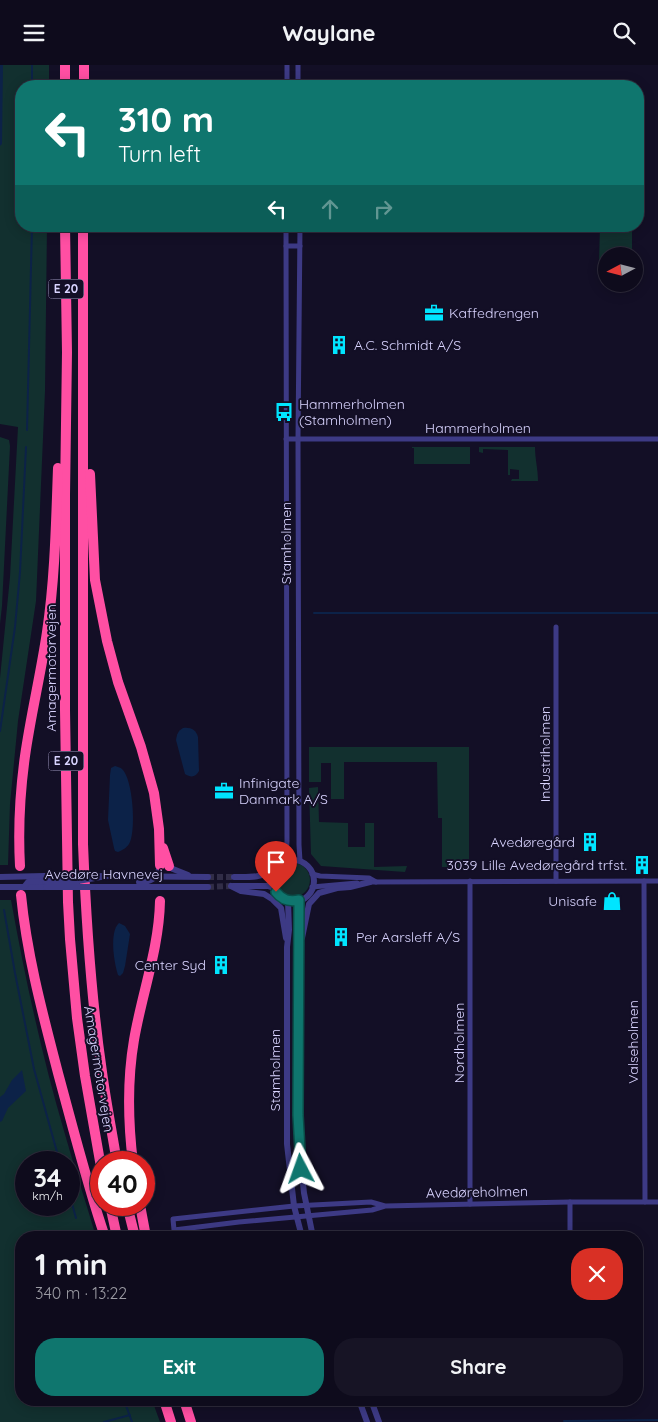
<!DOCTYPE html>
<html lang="en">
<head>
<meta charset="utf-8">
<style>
  :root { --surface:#0e0b1c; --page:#171425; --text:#f1f3f6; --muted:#9b9ba3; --line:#2e2b3b; --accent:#0f766e }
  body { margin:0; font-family:Quicksand,sans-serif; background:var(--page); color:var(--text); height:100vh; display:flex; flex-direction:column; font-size:19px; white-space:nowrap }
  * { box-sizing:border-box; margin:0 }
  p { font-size:16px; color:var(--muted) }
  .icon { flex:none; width:28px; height:28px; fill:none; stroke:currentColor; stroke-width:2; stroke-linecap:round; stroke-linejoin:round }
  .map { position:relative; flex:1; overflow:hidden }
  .side { position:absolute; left:15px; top:1166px; width:628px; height:175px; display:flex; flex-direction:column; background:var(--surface); border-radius:20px; box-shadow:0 2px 12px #0003,0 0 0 1px var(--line) }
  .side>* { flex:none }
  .hud { position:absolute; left:15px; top:15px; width:629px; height:152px; border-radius:20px; box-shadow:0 2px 12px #0003,0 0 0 1px var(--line); background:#0f766e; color:#fff; overflow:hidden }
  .needle { width:32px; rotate:263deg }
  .controls { position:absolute; left:598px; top:182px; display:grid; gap:10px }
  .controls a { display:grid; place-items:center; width:45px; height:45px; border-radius:50%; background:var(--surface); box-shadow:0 2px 12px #0003,0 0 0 1px var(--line); font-size:25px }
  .speed { position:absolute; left:15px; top:1086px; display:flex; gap:10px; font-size:25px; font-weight:700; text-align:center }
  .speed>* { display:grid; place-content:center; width:65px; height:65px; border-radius:50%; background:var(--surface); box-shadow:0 2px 12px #0003,0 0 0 1px var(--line); line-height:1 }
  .speed small { font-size:12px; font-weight:400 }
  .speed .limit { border:8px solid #d22; background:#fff; color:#111 }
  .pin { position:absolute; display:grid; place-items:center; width:42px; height:42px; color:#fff; margin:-51px -21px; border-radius:50% 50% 50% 0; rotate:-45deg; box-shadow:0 0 5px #0007 }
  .pin .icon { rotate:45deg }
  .me { position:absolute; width:55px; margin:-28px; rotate:356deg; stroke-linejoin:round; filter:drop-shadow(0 0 4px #0008) }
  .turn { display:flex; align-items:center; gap:18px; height:105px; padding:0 20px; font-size:22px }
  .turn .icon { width:65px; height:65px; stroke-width:2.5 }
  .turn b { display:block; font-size:35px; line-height:42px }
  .lanes { display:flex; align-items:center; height:48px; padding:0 20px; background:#0003; justify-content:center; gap:25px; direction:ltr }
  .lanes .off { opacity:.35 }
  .round { display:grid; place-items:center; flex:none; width:52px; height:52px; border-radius:20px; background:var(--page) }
  .headline { display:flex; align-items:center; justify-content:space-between; height:85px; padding:0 20px }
  h1 { font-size:30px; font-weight:800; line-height:38px }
  .primary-button { display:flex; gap:10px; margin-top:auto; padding:10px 20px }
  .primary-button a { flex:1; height:58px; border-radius:20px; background:var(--accent); color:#fff; font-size:20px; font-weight:800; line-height:58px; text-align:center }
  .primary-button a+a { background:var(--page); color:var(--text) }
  header { display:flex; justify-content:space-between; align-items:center; height:65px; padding:0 20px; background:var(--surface); font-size:22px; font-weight:800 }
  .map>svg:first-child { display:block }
</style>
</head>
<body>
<header><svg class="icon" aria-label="menu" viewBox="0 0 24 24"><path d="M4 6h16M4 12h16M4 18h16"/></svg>Waylane<svg class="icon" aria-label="search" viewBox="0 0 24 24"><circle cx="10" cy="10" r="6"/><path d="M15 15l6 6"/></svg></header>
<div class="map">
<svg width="658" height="1357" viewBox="0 0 658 1357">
  <rect width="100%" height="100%" fill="#130f26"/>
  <!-- green -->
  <g fill="#12302f" fill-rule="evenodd">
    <polygon points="0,0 49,0 49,21 21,21 21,161 47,161 45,326 36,536 18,656 10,739 8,800 0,800 0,613 10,512 18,362 0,359"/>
    <polygon points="600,161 632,161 632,191 606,191 606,197 599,197"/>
    <polygon points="0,372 9,375 10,381 2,541 0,559"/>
    <polygon points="412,382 470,382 470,399 414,399 414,383 412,383"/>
    <path d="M479,382H535C535,394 538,404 538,416H511L512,414H519V405L510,404V410H508V385L483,384V388L479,387Z"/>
    <polygon points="309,682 469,682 469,802 442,802 442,753 438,753 437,697 344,697 344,734 331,734 331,698 321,698 321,717 309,717"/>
    <polygon points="318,722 319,757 348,758 348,782 365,782 365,758 374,758 374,802 407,801 405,807 321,801 311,789 309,723"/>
    <circle cx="293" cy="815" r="17"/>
    <path d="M0,835H11C25,913 42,991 64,1066C74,1102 86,1137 96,1172H21V1335H152L160,1357H0ZM26,1098H69V1140H26Z"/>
  </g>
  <!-- water -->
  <g fill="#0c2248">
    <polygon points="0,0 3,0 2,79 0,81"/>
    <path d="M183,663C191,662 196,665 198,672L199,706C196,712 191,713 185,709L176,675C177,669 178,666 183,663Z"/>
    <path d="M115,701C117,702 120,702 122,704C133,714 136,764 130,777C128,782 123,785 118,787L115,786L114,783L108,755L110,710L111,703Z"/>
    <path d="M119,858L125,861L130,869L125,901L123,908L120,911L118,910C114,898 109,867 119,858Z"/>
    <polygon points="22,1005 26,1026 8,1043 2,1056 0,1057 0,1032 4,1029 12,1015"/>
  </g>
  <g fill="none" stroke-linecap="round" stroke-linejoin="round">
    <!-- stream -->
    <g stroke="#0c2248" stroke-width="2">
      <polyline points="32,0 32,21"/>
      <polyline points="27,365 32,161"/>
      <polyline points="314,548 658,548"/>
      <polyline points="0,666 15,562 20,507 26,382"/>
      <polyline points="4,845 15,908 34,1004 60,1098"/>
      <polyline points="69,1128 76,1153"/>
      <polyline points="124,1335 132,1357"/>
      <polyline points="564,1356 658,1355"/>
      <polyline points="104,1357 130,1350"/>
    </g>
    <!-- tertiary-tunnel -->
    <g stroke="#312d47" stroke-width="6" stroke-dasharray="6 3" stroke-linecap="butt">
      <polyline points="208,812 234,812"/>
      <polyline points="208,822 231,821"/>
    </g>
    <!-- minor -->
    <g stroke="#3d3a85" stroke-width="5">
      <polyline points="298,0 298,21"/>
      <polyline points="287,21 287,0"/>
      <polyline points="300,161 298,374 299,780 300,796"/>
      <polyline points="286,181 300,181"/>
      <polyline points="286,374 658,374"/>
      <polyline points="556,562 556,816"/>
      <polyline points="286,796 287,776 286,161"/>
      <polyline points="312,809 320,811 369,813 376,817"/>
      <polyline points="470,816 470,1139"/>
      <polyline points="644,816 645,1137"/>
      <polyline points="368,817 658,816"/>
      <polyline points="312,822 357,818"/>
      <polyline points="385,1141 372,1145 239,1157 174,1165 173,1154 294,1141 371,1137 385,1141 570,1137 658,1137"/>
      <polyline points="570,1172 570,1137"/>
    </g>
    <!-- tertiary -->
    <g stroke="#3d3a85" stroke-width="6">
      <circle cx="293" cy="816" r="21"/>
      <polyline points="169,801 173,804 188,810"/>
      <polyline points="101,811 208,812"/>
      <polyline points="0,812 45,811"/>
      <path d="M234,812C250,812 260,813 275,805"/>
      <path d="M139,817C151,817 156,814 160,802"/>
      <polyline points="231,821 241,826 264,829 272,834 281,843 286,873"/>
      <polyline points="233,821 268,821 274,823"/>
      <polyline points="0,822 46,822"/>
      <polyline points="24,822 28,817 44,816"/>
      <polyline points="93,822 208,822"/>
      <polyline points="299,835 299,1080 304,1128 313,1172"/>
      <polyline points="288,836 289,865 287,882 287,1079 294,1141 302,1172"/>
      <polyline points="302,873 309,839 319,828 337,823 350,822 370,817"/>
      <polyline points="359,1335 367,1357"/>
      <polyline points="371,1335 379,1357"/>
    </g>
    <!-- motorway -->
    <g stroke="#ff4fa3" stroke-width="10">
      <polyline points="65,21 65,0"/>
      <polyline points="84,21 84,0"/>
      <polyline points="65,161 67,287 65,430 65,645 68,837 70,874 77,953 85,1011 101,1102"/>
      <path d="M83,161V779C86,855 91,932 102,1007C106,1037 112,1067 117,1098"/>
      <polyline points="90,409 95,515 107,576 118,617 141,682 154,728 159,764 160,800"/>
      <polyline points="163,783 169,801"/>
      <path d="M20,801C18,764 20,727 25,691C31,649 41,608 47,567C55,513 56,458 58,403"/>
      <path d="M21,830C27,891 43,950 58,1008C73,1063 87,1119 105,1172"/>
      <path d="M133,1098C128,1057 127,1016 134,975C142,928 159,884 160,836"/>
      <polyline points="110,1140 117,1172"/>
      <polyline points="127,1140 135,1172"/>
      <polyline points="140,1140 146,1172"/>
      <polyline points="164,1335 171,1357"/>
      <polyline points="184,1335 191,1357"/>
    </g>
    <!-- tertiary-bridge -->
    <g stroke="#3d3a85" stroke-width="6">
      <polyline points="45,816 78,816 106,811"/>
      <polyline points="46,822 93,822"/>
    </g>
  </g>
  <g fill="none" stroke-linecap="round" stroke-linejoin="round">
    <!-- route casing -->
    <g stroke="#0a4d48" stroke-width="12">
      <path id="route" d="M276,827C282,835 289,837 299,835L298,1050L301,1104"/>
    </g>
    <!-- route -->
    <use href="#route" stroke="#0f766e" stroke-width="9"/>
  </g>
  <!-- icons -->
  <defs>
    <g id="office-bare" transform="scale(1.5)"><path d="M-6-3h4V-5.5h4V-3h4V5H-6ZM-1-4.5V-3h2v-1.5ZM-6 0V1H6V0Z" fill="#00e5ff" stroke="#130f26" stroke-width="2.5" paint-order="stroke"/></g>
    <g id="building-bare" transform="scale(1.5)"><path d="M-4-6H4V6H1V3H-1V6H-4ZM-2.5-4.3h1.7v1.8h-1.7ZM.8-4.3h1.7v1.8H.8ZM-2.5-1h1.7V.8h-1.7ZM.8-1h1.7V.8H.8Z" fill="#00e5ff" stroke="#130f26" stroke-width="2.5" paint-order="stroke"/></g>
    <g id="bus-bare" transform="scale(1.5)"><path d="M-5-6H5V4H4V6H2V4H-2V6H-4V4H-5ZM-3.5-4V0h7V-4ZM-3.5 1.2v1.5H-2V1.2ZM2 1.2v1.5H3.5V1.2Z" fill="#00e5ff" stroke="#130f26" stroke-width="2.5" paint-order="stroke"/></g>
    <g id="shop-bare" transform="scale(1.5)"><path d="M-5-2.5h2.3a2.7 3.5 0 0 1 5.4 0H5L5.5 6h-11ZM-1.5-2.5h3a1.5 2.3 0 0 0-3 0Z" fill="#00e5ff" stroke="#130f26" stroke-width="2.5" paint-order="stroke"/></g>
  </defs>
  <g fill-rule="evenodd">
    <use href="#office-bare" x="434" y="248"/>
    <use href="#building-bare" x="339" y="280"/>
    <use href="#bus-bare" x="284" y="347"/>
    <use href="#office-bare" x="224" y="726"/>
    <use href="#building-bare" x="590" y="777"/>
    <use href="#building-bare" x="642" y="800"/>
    <use href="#shop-bare" x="612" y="836"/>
    <use href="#building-bare" x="341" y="872"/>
    <use href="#building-bare" x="221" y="900"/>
  </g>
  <g text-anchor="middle" stroke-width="4" stroke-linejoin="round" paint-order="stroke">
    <!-- shield labels -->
    <g fill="#130f26" stroke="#9e99be" stroke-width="1">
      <rect x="48.5" y="214.5" width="35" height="19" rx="4"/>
      <rect x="48.5" y="686.5" width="35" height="19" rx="4"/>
    </g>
    <g font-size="12" font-weight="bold" fill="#d9d4ff">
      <text x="66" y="228">E 20</text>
      <text x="66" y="700">E 20</text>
    </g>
    <!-- poi labels -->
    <g font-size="14" fill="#d9d4ff" stroke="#130f26" text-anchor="start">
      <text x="449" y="253">Kaffedrengen</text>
      <text x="354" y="285">A.C. Schmidt A/S</text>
      <text x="299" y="344">Hammerholmen<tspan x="299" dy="16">(Stamholmen)</tspan></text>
      <text x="239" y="723">Infinigate<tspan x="239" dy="16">Danmark A/S</tspan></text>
      <text x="575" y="782" text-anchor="end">Avedøregård</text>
      <text x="627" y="805" text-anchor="end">3039 Lille Avedøregård trfst.</text>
      <text x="597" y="841" text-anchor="end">Unisafe</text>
      <text x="356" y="877">Per Aarsleff A/S</text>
      <text x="206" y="905" text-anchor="end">Center Syd</text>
    </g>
    <!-- street labels -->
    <g font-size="14" fill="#d9d4ff" stroke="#130f26">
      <text x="478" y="368">Hammerholmen</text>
      <text transform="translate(286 478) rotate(-90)" y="5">Stamholmen</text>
      <text transform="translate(51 603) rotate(-90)" y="5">Amagermotorvejen</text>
      <text transform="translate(545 689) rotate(-90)" y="5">Industriholmen</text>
      <text x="104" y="814">Avedøre Havnevej</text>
      <text transform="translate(633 977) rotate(-90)" y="5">Valseholmen</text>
      <text transform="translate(459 978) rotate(-90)" y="5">Nordholmen</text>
      <text transform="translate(99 1004) rotate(81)" y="5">Amagermotorvejen</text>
      <text transform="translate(275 1005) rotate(-90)" y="5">Stamholmen</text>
      <text transform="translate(477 1127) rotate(-1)" y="5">Avedøreholmen</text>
    </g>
  </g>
</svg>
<div class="controls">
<a><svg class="needle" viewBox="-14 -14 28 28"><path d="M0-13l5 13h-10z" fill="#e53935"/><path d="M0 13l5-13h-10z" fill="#9b9ba3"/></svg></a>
</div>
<div class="speed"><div>34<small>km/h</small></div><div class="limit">40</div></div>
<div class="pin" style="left:276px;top:827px;background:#d93025"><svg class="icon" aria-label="arrive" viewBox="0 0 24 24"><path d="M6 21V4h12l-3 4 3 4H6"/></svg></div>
<svg class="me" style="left:301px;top:1104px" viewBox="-20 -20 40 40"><path d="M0-17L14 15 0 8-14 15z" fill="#0f766e" stroke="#fff" stroke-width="4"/></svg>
<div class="hud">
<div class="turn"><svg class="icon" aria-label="left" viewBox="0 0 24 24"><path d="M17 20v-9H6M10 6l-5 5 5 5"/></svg><div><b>310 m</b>Turn left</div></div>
<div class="lanes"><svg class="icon" aria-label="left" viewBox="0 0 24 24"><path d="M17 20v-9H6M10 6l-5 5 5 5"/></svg><svg class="icon off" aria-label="ahead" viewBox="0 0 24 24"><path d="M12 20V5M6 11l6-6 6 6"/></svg><svg class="icon off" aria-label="right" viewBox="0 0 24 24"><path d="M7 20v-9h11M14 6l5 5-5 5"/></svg></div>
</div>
<section class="side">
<div class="headline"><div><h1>1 min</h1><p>340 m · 13:22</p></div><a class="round" style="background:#d93025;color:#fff"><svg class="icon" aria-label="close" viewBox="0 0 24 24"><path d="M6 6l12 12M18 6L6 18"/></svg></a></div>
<div class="primary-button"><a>Exit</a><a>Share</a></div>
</section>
</div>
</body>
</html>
